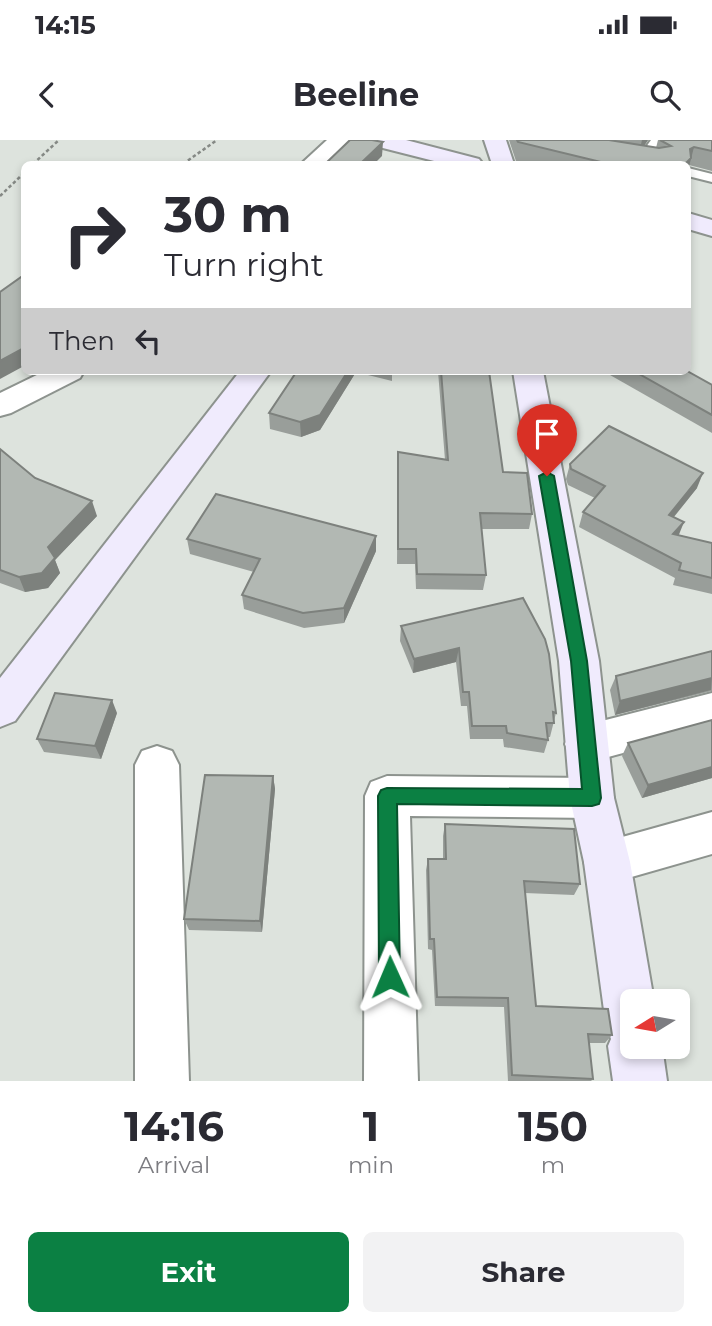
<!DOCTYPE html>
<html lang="en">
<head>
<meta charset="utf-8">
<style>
  :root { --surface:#fff; --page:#f2f2f3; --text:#2b2b33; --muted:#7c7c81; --accent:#0b8043 }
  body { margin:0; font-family:Montserrat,sans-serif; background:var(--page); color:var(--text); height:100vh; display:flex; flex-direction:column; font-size:26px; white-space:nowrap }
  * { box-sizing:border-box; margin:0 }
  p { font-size:23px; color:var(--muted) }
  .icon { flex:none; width:38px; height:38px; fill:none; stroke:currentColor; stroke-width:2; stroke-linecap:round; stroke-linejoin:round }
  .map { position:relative; height:941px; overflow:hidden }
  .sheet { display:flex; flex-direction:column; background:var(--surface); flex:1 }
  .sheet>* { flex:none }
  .top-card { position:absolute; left:21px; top:21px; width:670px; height:214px; border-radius:10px; box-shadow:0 4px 10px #0003; background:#fff; color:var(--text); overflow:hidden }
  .needle { width:46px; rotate:259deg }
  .controls { position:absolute; left:620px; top:849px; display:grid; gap:14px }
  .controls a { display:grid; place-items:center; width:70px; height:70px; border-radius:10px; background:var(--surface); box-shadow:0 4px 10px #0003; font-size:35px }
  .pin { position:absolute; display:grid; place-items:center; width:60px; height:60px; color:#fff; margin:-72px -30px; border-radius:50% 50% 50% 0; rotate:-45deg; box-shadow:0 0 7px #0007 }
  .pin .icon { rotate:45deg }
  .me { position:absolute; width:77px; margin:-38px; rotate:359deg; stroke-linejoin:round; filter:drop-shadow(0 0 5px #0008) }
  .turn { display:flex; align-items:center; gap:24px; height:147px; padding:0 28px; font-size:32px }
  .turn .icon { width:91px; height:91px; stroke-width:2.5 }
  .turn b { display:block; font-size:49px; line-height:60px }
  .then { display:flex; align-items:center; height:66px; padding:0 28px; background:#0003; gap:14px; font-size:26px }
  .eta { display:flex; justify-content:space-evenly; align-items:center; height:119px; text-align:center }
  .eta b { font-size:42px; font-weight:700; line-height:49px }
  .action { display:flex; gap:14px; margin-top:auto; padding:14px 28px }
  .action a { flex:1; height:80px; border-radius:10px; background:var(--accent); color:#fff; font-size:28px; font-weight:700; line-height:80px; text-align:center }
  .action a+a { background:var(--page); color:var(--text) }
  .status { display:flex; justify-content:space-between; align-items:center; height:49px; padding:0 35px; background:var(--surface); direction:ltr }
  .status svg { height:19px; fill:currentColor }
  header { display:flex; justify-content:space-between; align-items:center; height:91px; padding:0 28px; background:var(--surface); font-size:32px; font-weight:700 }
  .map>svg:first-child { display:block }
</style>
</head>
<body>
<div class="status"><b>14:15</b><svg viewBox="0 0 49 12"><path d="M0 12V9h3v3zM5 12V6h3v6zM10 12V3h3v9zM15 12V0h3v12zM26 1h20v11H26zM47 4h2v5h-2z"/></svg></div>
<header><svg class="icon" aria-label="back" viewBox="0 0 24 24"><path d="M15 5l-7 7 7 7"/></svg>Beeline<svg class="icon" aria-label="search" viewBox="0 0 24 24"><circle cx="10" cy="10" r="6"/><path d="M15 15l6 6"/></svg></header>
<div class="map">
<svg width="712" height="941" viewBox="0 0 712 941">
  <rect width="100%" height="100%" fill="#dde3dd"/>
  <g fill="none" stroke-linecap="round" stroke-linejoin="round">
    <!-- lane casing -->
    <g stroke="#8d938e" stroke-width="4">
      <g id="lane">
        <polygon points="651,0 663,0 646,23 638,23 636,21"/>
        <polygon points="688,28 712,34 712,42 688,36"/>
      </g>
    </g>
    <!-- street casing -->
    <g stroke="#8d938e" stroke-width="4">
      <g id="street">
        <polygon points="327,0 352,0 326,24 301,24"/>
        <polygon points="45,231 84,231 80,238 11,273 0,276 0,253"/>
        <polygon points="712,553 712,589 586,623 571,617 565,604 571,591 586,585"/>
        <polygon points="157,606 172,611 179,625 189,941 135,941 135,625 142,611"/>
        <polygon points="387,636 592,638 608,644 614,658 608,672 592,678 410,676 418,941 364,941 365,656 371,642"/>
        <polygon points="712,672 712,714 607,744 590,738 584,722 590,706"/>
      </g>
    </g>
    <!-- secondary casing -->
    <g stroke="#8d938e" stroke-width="4">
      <g id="secondary">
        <polygon points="368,0 406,0 479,19 483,24 446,24 371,5"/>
        <polygon points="484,0 506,0 514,24 492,24"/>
        <polygon points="688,73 712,80 712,96 688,89"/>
        <polygon points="240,231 271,231 15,581 0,587 0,538"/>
        <polygon points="513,231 543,231 599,521 614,658 630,722 654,861 632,861 632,906 662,906 667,941 613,941 608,906 611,899 606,885 584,722 570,658 559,521"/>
      </g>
    </g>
    <!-- path -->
    <g stroke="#858985" stroke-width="2.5" stroke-dasharray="3.5 2.5" stroke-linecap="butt">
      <polyline points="33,24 59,0"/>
      <polyline points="183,24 217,0"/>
      <polyline points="0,56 24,33"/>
    </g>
    <!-- lane -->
    <use href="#lane" fill="#fff" fill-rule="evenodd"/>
    <!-- street -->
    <use href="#street" fill="#fff" fill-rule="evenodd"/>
    <!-- secondary -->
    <use href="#secondary" fill="#f0ebfd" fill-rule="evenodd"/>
  </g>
  <!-- wall -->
  <g fill="#999e9a">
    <polygon points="509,0 648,0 644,6 656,8 658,0 712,0 712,31 689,25 688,30 688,24 531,24 516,21"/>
    <polygon points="297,231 392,231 392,241 356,232 320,290 301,297 270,289 269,273"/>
    <polygon points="438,231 489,231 503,332 532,374 529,389 481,389 486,435 483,450 416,449 415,424 397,424 398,312 445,320"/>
    <polygon points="603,231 687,231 712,245 712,293"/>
    <polygon points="0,309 35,338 97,376 55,420 60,433 48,448 25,452 0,443"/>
    <polygon points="570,324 697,348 674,377 679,395 712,403 712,454 673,445 675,438 579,387 583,372 595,358 568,345 566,339"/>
    <polygon points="376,396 376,411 344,483 304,488 244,469 242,455 254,432 190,414 187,399"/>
    <polygon points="523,458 556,573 550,597 547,597 548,600 544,613 504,607 503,599 470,599 467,566 461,566 456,522 413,533 400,501 401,486"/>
    <polygon points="712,511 712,551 615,575 610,550 616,536"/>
    <polygon points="117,573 101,619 44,612 37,599"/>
    <polygon points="712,580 712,638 642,658 622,616 628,603"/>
    <polygon points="273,636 275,649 262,792 189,790 184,779"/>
    <polygon points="445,684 580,744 574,755 525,753 536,866 612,895 605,903 589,903 593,939 591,941 508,941 504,867 435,866 432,810 428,809 426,730 428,719 443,719 443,696"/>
  </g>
  <!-- shaded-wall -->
  <g fill="#7d817d">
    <polygon points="642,0 648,0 639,13"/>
    <polygon points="383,2 382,16 374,24 360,24"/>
    <polygon points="694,7 691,19 688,30 688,24 685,24 690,9"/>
    <polygon points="24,208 24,226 0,239 0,221"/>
    <polygon points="348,231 356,231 356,232 320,290 301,297 300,282"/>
    <polygon points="703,333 697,348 663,390 669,375"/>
    <polygon points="92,361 97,376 55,420 60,433 48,448 25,452 19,437"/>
    <polygon points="684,382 678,397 673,394"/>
    <polygon points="376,396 376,411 344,483 344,468"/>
    <polygon points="459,508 456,522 413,533 414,519"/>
    <polygon points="712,538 711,550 615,575 620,561"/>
    <polygon points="112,560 117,573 101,619 95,606"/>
    <polygon points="712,627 712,638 642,658 648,645"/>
    <polygon points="273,636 275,649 262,792 260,781"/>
  </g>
  <!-- building -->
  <g fill="#b2b8b3" stroke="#7d817d" stroke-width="2">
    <polygon points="350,0 372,0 383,2 360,24 325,24"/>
    <polygon points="517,0 609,0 659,8 671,6 660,0 712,0 712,11 694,7 690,9 691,18 685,24 609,24 518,2"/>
    <polygon points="24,135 24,208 0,221 0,152"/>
    <polygon points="297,231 348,231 320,275 300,282 269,273"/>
    <polygon points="441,231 489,231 503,332 527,333 532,374 480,373 486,435 417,434 416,409 398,409 398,312 448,320"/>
    <polygon points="634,231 687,231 712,245 712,275"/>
    <polygon points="609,286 703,333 669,375 684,382 673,394 712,403 712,438 679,430 681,423 583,372 605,346 571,329 570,324"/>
    <polygon points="0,309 35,338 92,361 48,407 55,418 42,433 19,437 0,430"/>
    <polygon points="216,354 376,396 344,468 303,473 242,455 260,419 187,399"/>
    <polygon points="523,458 545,499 549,514 556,573 553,572 554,583 546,583 548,600 507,593 506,586 472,586 469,552 463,552 459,508 414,519 401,486"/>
    <polygon points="712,511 712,538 620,561 616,536"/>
    <polygon points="55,553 112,560 95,606 37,599"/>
    <polygon points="712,580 712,627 648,645 628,603"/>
    <polygon points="205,635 273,636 260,781 184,779"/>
    <polygon points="445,684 574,689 580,744 524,741 536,866 608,869 612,895 588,894 593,939 512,935 508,858 437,857 434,799 430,799 428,719 446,719"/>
  </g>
  <!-- route -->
  <polygon fill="#0b8043" stroke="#07532c" stroke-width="2" points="547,332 554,336 587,521 601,658 599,664 592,666 397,664 400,837 397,845 390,848 382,845 379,837 378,656 381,650 387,648 582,649 571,521 539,336"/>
</svg>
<div class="controls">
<a><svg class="needle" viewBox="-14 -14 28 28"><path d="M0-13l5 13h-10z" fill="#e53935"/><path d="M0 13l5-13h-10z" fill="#7c7c81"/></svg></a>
</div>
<div class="pin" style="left:547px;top:336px;background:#d93025"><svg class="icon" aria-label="arrive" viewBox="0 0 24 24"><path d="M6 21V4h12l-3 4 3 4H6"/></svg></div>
<svg class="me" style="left:390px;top:837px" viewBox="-20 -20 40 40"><path d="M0-17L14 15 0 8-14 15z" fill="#0b8043" stroke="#fff" stroke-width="4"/></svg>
<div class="top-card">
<div class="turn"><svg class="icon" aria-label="right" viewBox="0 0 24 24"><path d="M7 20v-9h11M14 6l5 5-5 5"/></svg><div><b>30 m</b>Turn right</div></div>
<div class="then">Then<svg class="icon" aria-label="left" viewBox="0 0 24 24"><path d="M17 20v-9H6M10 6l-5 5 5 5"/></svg></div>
</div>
</div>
<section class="sheet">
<div class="eta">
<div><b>14:16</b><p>Arrival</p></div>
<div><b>1</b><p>min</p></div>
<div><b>150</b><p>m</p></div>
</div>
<div class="action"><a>Exit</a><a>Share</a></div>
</section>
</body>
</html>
